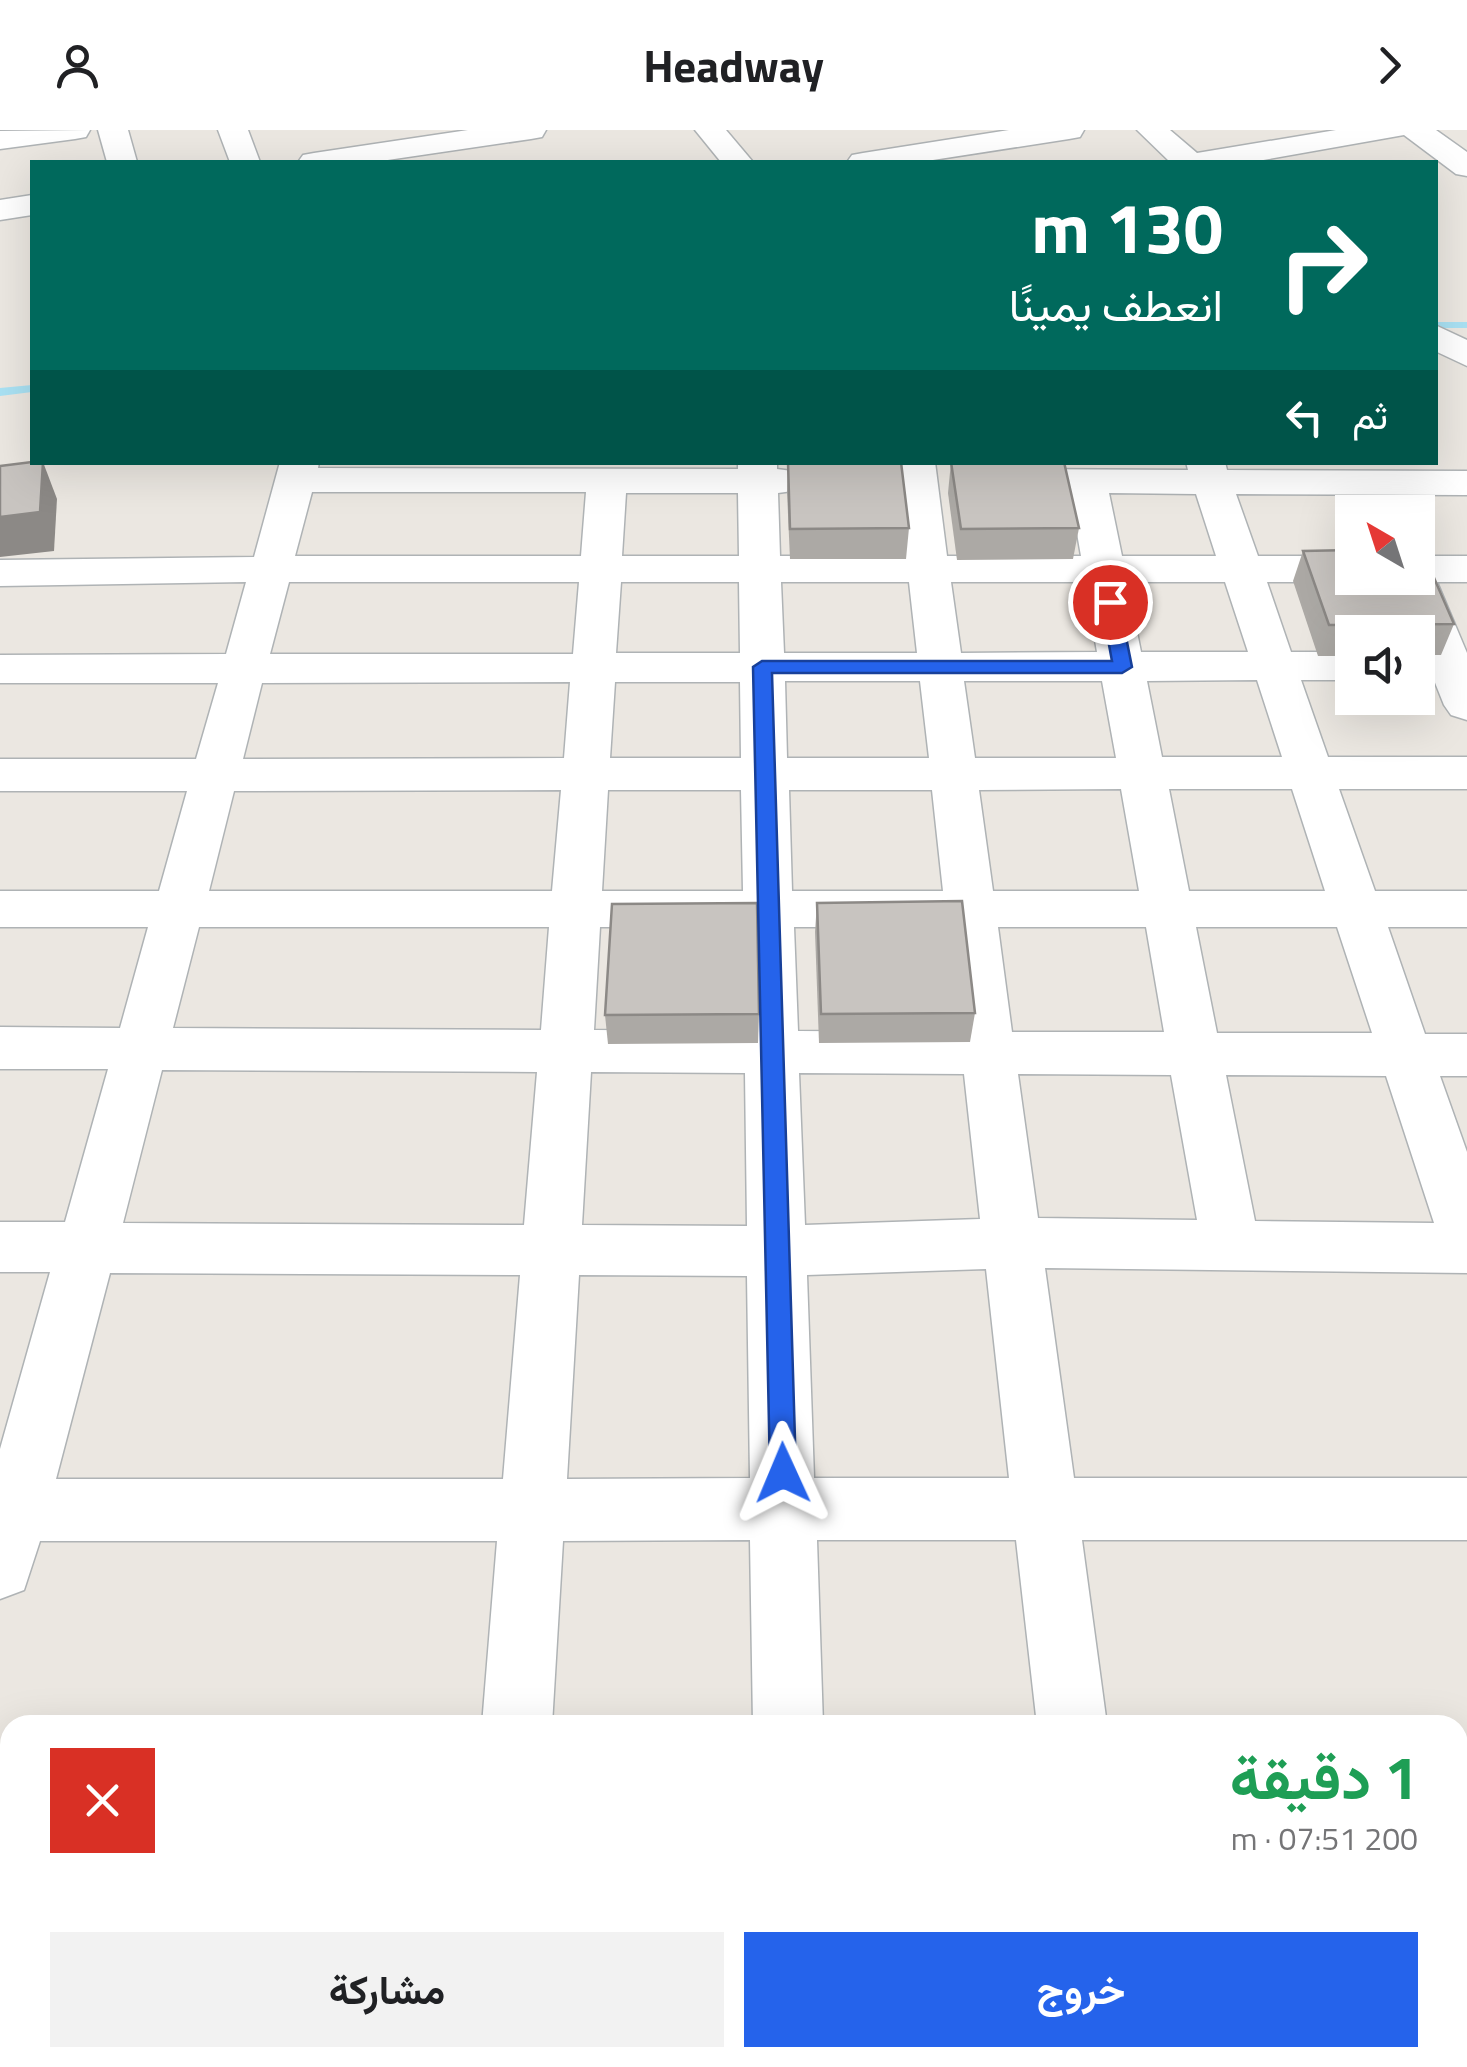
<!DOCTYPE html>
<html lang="ar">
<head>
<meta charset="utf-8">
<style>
  :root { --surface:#fff; --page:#f2f2f2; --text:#202124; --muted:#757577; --accent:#2563eb }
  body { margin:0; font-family:"Titillium Web",Vazirmatn,sans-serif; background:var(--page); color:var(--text); direction:rtl; height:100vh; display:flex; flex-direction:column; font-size:38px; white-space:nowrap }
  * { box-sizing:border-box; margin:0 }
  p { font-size:32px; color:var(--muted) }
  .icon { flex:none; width:55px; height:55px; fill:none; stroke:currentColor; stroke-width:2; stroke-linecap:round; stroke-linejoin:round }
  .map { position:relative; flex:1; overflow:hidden; direction:ltr }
  .drawer { position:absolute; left:0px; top:1585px; width:1468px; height:352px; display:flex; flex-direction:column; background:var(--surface); border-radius:30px 30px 0 0; box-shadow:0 10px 40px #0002; direction:rtl }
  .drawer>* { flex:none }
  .banner { position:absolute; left:30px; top:30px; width:1408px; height:305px; border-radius:0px; box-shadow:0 10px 40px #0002; direction:rtl; background:#00695c; color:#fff; overflow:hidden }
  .needle { width:65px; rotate:321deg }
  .controls { position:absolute; left:1335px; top:365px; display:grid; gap:20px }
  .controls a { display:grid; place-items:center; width:100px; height:100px; border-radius:0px; background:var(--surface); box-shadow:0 10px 40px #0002; font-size:50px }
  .pin { position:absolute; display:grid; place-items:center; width:85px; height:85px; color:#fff; margin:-42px; border:5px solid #fff; border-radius:50%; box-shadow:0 2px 10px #0007 }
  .me { position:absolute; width:110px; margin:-55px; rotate:359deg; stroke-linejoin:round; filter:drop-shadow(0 0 8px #0008) }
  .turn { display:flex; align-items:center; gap:35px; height:210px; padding:0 50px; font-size:45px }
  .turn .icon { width:130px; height:130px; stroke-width:2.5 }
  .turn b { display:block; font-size:70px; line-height:85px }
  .then { display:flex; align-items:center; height:95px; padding:0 50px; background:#0003; gap:20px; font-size:38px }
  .round { display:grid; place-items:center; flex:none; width:105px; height:105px; border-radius:0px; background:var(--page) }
  .head { display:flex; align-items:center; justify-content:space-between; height:170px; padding:0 50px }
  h1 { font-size:60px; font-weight:700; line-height:75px; color:#1e9e55 }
  .action { display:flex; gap:20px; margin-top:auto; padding:20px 50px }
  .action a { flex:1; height:115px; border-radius:0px; background:var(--accent); color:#fff; font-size:40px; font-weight:700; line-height:115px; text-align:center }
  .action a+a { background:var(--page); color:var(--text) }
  header { display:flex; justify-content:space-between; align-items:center; height:130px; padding:0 50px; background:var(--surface); font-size:45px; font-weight:700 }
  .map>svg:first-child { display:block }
</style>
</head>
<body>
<header><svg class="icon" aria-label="forward" viewBox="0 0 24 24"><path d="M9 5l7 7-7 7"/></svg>Headway<svg class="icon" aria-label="person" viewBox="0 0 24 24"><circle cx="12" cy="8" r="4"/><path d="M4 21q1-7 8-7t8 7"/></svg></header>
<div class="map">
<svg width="1467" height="1937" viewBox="0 0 1467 1937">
  <rect width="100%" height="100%" fill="#ebe7e1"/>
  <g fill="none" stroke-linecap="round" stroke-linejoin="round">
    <!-- stream -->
    <g fill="#a9e1f3" fill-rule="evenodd">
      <rect x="1435" y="192" width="32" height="6"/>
      <polygon points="32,255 32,262 0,266 0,258"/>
    </g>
    <!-- minor casing -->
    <g stroke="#afb3b5" stroke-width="3">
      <g id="minor">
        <polygon points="90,0 86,7 75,9 0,19 0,1"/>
        <polygon points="98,0 128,0 137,32 107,32"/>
        <polygon points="218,0 248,0 260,32 230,32"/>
        <polygon points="468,0 546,0 542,7 531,9 374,32 298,32 303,25 314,23"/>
        <polygon points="695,0 726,0 753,32 721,32"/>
        <polygon points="1009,0 1084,0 1080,7 1069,9 920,32 847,32 852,25 863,23"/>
        <polygon points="1137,0 1170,0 1197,23 1336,0 1436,0 1467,22 1467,46 1456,44 1404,5 1252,32 1170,32"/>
        <polygon points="32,65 32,85 0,90 0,70"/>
        <polygon points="1435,195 1467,210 1467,236 1435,221"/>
        <path d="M280,332H319L318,338L738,339V332H777V339L807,343L813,351L807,359L778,363L780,426H906L896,332H935L947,426H1081L1070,363L980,359L974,351L980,343L994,339L1188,340L1186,332H1225L1227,340L1467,341V365L1236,364L1258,426H1352V448H1367L1352,452H1267L1291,522H1352V550H1301L1328,627H1467V659H1339L1375,761H1467V797H1388L1425,904H1467V946H1440L1467,1022V1143L1045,1138L1074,1348H1467V1410H1082L1107,1595H1037L1016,1410H817L823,1595H753L750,1410L563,1411L552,1595H482L497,1411H40L24,1460L0,1469V1319L50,1142H0V1092H65L108,939H0V897L120,898L148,797H0V761H159L187,661H0V629H196L218,553H0V525L226,524L246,452L0,456V430L254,427ZM312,362H586L581,426H295ZM626,363H738L739,426H622ZM1109,363L1196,364L1216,426H1122ZM289,452H579L573,524H270ZM621,452H739L740,523H616ZM781,452H909L917,523H784ZM951,452H1085L1097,522L961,523ZM1127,452H1225L1248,522H1141ZM1257,550L1282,627H1162L1147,551ZM785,551H920L929,628H787ZM964,551H1102L1116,628H975ZM570,552L564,628L243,629L262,553ZM615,552H740L741,628H610ZM1121,659L1139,761H993L979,660ZM1169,659H1292L1325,761H1189ZM561,660L552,761H209L234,661ZM608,660H741L743,761H602ZM789,660H932L943,761H792ZM199,797H549L541,900L173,898ZM600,797H743L744,901L594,900ZM794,797H947L959,902L798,901ZM998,797H1146L1164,902H1012ZM1196,797H1337L1372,903H1217ZM162,940L537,942L524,1095L123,1093ZM591,942L745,943L747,1096L582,1095ZM799,943L964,944L980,1089L805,1095ZM1018,944L1171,945L1197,1090L1038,1088ZM1226,945L1386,946L1434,1093L1255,1091ZM986,1139L1009,1348H814L807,1145ZM110,1143L520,1145L503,1349H56ZM579,1145L747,1146L750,1348L567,1349Z"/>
        <polygon points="1418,426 1467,426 1467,452 1437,452 1467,523 1467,590 1451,585 1444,575 1393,448 1418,448"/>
        <rect x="0" y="1635" width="10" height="72"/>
        <rect x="1458" y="1642" width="9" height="72"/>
        <polygon points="453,1928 533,1928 532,1937 452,1937"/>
        <polygon points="755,1928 834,1928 835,1937 755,1937"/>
        <polygon points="1075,1928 1154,1928 1156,1937 1076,1937"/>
      </g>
    </g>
    <!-- minor -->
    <use href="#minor" fill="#fff" fill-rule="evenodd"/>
  </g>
  <!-- wall -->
  <g fill="#aca9a5">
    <polygon points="788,332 909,398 906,429 790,429 787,362"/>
    <polygon points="951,332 1079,398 1073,429 957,430 948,363"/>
    <polygon points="1303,421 1454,494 1441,525 1418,525 1418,502 1352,502 1352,526 1318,526 1293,451"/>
    <polygon points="817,773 975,883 970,912 819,913 815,802"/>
    <polygon points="759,884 758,913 608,914 605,885"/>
  </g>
  <!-- shaded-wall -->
  <polygon fill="#8c8986" points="43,332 57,369 54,421 0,427 0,387"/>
  <!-- building -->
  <g fill="#c8c4c0" stroke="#8c8986" stroke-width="2.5">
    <polygon points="32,332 43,332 40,382 0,387 0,336"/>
    <polygon points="788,332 901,332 909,398 790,399"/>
    <polygon points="951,332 1064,332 1079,398 961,399"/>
    <polygon points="1352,420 1352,448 1418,448 1418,420 1422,420 1454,494 1329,495 1303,421"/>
    <polygon points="962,771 975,883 821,884 817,773"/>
    <polygon points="757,773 759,884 605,885 612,774"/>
  </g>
  <!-- route -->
  <polygon fill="#2563eb" stroke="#184099" stroke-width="2.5" points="1110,467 1119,472 1132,537 1122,543 772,543 796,1343 792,1352 783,1355 774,1352 770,1343 753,537 762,531 1112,531 1101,472"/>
</svg>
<div class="controls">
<a><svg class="needle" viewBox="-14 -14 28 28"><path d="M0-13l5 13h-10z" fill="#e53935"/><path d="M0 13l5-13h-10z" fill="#757577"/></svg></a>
<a><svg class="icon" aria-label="sound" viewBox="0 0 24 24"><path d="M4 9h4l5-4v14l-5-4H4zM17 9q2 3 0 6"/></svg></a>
</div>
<div class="pin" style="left:1110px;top:472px;background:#d93025"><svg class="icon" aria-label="arrive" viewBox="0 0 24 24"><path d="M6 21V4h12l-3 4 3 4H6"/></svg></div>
<svg class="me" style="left:783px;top:1343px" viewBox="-20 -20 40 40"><path d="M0-17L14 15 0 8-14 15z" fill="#2563eb" stroke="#fff" stroke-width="4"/></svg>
<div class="banner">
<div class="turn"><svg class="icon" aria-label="right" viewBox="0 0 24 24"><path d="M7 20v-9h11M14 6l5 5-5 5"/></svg><div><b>130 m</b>انعطف يمينًا</div></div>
<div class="then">ثم<svg class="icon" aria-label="left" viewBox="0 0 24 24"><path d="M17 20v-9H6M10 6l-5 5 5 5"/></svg></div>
</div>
<section class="drawer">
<div class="head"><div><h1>1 دقيقة</h1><p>200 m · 07:51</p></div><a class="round" style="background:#d93025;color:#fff"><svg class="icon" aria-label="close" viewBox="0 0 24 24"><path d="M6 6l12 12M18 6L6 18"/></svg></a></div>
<div class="action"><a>خروج</a><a>مشاركة</a></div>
</section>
</div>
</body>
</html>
